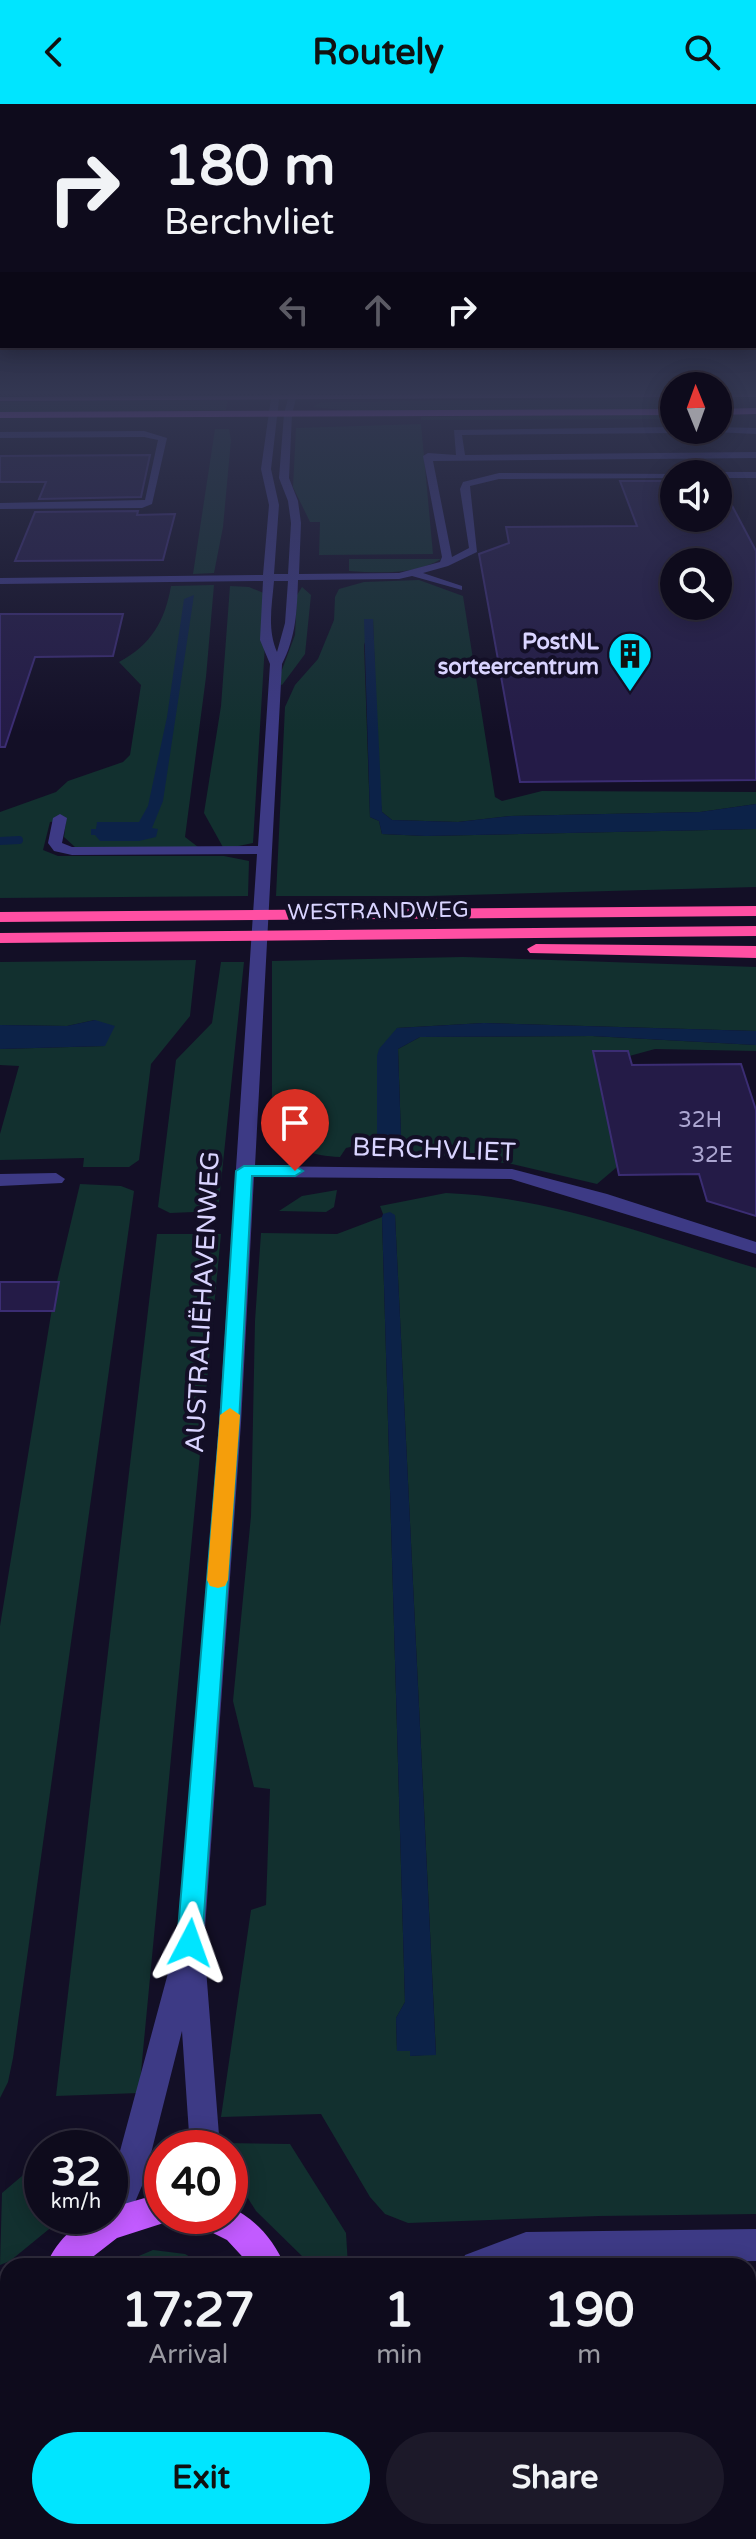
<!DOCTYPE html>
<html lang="en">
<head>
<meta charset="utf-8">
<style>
  :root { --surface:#0e0b1c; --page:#1c1929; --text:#f1f3f6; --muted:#9b9ba3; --line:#2e2b3b; --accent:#00e5ff }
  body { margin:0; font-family:"Varela Round",sans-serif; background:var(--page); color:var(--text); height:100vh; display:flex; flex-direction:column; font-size:30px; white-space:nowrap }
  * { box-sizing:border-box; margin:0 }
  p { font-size:26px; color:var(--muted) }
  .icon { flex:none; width:44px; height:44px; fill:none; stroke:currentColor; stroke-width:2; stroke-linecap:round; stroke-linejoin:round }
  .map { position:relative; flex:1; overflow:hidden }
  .sheet { position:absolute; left:0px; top:2154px; width:756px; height:282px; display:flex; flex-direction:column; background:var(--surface); border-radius:24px 24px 0 0; box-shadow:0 4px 20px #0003,0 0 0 2px var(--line) }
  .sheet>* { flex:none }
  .top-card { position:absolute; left:0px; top:0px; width:756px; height:244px; box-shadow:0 4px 20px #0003,0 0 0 2px var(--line); background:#0e0b1c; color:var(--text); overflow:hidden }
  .needle { width:52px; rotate:359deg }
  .tools { position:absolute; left:660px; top:268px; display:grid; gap:16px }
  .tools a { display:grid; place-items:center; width:72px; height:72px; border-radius:50%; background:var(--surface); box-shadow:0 4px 20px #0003,0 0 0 2px var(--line); font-size:40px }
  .speed { position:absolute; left:24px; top:2026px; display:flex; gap:16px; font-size:40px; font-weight:700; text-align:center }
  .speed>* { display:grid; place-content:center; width:104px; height:104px; border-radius:50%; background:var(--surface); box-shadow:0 4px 20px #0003,0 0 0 2px var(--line); line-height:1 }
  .speed small { font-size:20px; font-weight:400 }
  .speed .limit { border:12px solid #d22; background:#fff; color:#111 }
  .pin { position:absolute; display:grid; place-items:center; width:68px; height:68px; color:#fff; margin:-82px -34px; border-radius:50% 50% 50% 0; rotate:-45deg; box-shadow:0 0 8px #0007 }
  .pin .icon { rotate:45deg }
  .me { position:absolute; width:88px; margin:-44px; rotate:4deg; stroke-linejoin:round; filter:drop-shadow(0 0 6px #0008) }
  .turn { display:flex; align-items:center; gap:28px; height:168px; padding:0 32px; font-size:36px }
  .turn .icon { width:104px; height:104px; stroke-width:2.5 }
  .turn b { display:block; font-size:56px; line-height:68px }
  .lanes { display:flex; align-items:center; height:76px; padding:0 32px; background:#0003; justify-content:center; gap:40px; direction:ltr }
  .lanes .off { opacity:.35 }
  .eta { display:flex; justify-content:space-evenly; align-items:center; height:136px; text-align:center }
  .eta b { font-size:48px; font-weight:700; line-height:56px }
  .button { display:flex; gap:16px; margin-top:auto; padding:16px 32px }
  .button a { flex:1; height:92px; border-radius:48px; background:var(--accent); color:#111; font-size:32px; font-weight:700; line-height:92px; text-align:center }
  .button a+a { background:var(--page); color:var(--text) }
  header { display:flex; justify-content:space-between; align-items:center; height:104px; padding:0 32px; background:var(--accent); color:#111; font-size:36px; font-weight:700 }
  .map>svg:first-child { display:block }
</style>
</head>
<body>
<header><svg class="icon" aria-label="back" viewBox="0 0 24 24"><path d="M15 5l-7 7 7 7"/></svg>Routely<svg class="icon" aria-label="search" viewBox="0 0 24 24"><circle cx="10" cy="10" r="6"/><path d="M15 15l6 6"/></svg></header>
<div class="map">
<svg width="756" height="2435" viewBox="0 0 756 2435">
  <rect width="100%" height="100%" fill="#130f26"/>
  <!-- green -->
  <g fill="#12302f">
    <polygon points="674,294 674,306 352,307 313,303 319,299 332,298"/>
    <polygon points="228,296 226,306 0,309 0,298"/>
    <polygon points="674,310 674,315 421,316 421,313"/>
    <polygon points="421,320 433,450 319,451 320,418 310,418 293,383 296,324"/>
    <polygon points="215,325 229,325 231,336 223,423 214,469 193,470"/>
    <path d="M349,455H441C414,471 380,469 349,467Z"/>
    <polygon points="419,476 463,492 495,693 502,697 542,687 756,688 756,700 700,708 511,712 458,718 392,716 382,708 379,687 373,516 364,541 370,713 379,717 382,730 426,732 756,725 756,783 428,792 276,792 285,603 295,581 318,555 334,516 335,493 339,485 364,478"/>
    <path d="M214,481L206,573L185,733L198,743H75L64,733L66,716L50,718L43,746L58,752H224L249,757L248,792L0,794V708L56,688L68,677L123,658L130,651L141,581L119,558C151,541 165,517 171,482Z"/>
    <polygon points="230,482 249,483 266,490 267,507 253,739 224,745 204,709 221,602"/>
    <polygon points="302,483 311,491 305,550 282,581 277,579 295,531 297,491"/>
    <path d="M463,853L756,863V927L484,919L397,924L378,1034L401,1032L398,945L420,933L592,932L756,941V947L655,945L611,957L609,1016L617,1063L597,1080L512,1060L359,1041L346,1044L340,1053C312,1052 293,1044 272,1027V857Z"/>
    <polygon points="196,856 190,912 151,960 139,1056 129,1063 83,1063 84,1054 0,1056 0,1030 19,962 0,961 0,945 105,942 95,916 67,922 0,921 0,858"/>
    <polygon points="221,858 244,858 218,1107 170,1109 158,1103 176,956 212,919"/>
    <polygon points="80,1080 121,1082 134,1087 13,1954 8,1978 0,1994 0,1522 55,1186"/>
    <polygon points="337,1086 334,1103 326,1108 279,1107 302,1092"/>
    <path d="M446,1089C552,1093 655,1134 756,1164V2110L599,2112L408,2119L385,2110L370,2093L321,2010L221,2013L251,1806L266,1801L270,1685L254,1683L233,1597L251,1412L255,1217L261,1129L337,1130L382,1113L405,1898L396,1914L397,1946L410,1947L411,1952L436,1950L395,1112L383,1110L380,1102Z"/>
    <polygon points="157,1130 221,1130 139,1989 56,1992"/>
    <polygon points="223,2039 290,2040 346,2129 348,2162 333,2162 304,2154 256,2107 230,2066 230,2044 224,2044"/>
    <polygon points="42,2055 42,2112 65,2112 10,2157 0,2161 2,2089"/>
    <polygon points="153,2146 185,2150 206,2162 115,2162"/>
    <polygon points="0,2318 8,2326 8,2428 66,2428 68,2435 0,2435"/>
    <polygon points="208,2428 313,2428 306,2435 205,2435"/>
    <polygon points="388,2428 485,2428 486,2435 384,2435"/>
  </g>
  <!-- water -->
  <g fill="#0c2248">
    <polygon points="194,491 163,697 152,724 158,725 156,733 139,737 100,737 95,731 91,731 91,725 96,725 97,718 139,718 148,702 167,613 184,495"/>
    <polygon points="364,515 373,515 382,708 392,716 458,718 511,712 700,708 756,700 756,725 426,732 382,730 379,717 370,713"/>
    <polygon points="95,916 115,922 105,942 0,945 0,921 67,922"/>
    <polygon points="484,919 756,927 756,941 592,932 420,933 398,945 401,1033 377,1034 377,952 379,945 397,924"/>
    <polygon points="390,1108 395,1111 436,1951 410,1952 410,1947 397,1947 396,1914 405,1898 382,1113 383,1110"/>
  </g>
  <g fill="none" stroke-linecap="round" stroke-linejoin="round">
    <!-- stream -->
    <polyline stroke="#0c2248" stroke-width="8" points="0,737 19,736"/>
  </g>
  <!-- building -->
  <g fill="#241b47" stroke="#3b2d73" stroke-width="2" fill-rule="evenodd">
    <polygon points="150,351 141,393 39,395 46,378 0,378 0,352"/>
    <path d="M620,377H674V414H718L719,377L756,447V676L520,678L479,450L509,439L506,423L637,422ZM674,458H718V502H674Z"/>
    <polygon points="138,407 137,411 175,410 163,456 15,457 35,408"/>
    <polygon points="0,510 123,510 113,552 35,553 5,643 0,643"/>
    <polygon points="593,947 628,947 632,961 741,960 756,1006 756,1112 707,1097 699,1070 619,1071"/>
    <polygon points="0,1178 59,1178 54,1207 0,1207"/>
  </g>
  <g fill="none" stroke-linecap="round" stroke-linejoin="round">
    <!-- minor -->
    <g fill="#3d3a85" fill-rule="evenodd">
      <path d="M272,287H280L271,365L279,401L274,470H288L291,419L288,397L279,374L284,310L290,287H298L292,310L289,374L298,397L301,419L299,470L399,469L440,458L442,453L423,352L428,349L456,351L454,326L674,323L678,326L674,329L462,331L465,351L756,348V354L433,357L452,453L469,444L460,385L463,378L499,369L678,370H674V374L499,375L470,382L477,448L448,462L423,469L462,482V486L412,472L399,475L298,476C297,507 296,533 282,560L255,1062L512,1065L607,1090L756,1138V1150L511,1075L254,1073L241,1319L204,1839L220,2044H190L182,1927L144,2077L121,2131L110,2136L99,2131L94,2120L98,2112H110V2084L171,1858L177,1848L219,1319L257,750L72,751L54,747L48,739L53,714L60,710L67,714L62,739L72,743L258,742L270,560L260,536L263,477L0,480V474L263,471L269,401L261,365ZM274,477H288L285,519L277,548C267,525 272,501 274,477Z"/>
      <polygon points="718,323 756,324 756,330 715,328"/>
      <polygon points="144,327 167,334 152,400 142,404 0,405 0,399 145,396 158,336 144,333 0,334 0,328"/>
      <polygon points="718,368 756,368 756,374 718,374 718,370 714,370"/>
      <polygon points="56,1069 65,1075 62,1079 0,1082 0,1070"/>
      <polygon points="756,2125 756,2157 460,2162 465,2151 526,2128"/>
      <rect x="748" y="2295" width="8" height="34"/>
    </g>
    <!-- major -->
    <g fill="#c25bff" fill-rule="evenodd">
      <polygon points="674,289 674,293 0,297 0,293"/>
      <rect x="718" y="289" width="38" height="4"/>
      <polygon points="756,304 756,310 718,311 718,305"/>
      <polygon points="674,305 674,311 0,314 0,308"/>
      <path d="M162,2089V2112H175L173,2116L117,2134L81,2162H46C57,2135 80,2112 110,2112V2104Z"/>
      <path d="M230,2103C256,2115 274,2136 285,2162H251L227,2136L201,2123L196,2112H230Z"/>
      <polygon points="8,2173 8,2205 0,2208 0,2176"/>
      <polygon points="0,2266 8,2270 8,2305 0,2301"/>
      <rect x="86" y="2428" width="36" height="7"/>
      <polygon points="155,2428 191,2428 190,2435 154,2435"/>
    </g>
    <!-- highway -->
    <g fill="#ff4fa3" fill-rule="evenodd">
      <polygon points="756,802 756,812 0,818 0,808"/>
      <polygon points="756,822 756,832 0,839 0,829"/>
      <polygon points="536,840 756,842 756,854 530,849 527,845"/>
    </g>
  </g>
  <!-- sky -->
  <linearGradient id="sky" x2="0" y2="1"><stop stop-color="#0a0815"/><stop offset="0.46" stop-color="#333752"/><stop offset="1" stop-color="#333752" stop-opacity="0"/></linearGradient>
  <rect width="756" height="628" fill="url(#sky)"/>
  <!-- route -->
  <polygon fill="#00e5ff" stroke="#0095a6" stroke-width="2" points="244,1062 295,1062 303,1067 295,1072 252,1072 239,1319 202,1839 199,1847 190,1850 181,1847 177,1839 220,1319 236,1067"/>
  <!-- slow -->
  <polygon fill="#f59e0b" points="230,1304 240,1311 228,1476 225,1482 218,1484 210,1482 207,1476 220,1311"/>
  <!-- icons -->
  <defs>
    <g id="building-pin" transform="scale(2.3)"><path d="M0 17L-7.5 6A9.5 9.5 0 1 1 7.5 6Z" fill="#00e5ff" stroke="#130f26"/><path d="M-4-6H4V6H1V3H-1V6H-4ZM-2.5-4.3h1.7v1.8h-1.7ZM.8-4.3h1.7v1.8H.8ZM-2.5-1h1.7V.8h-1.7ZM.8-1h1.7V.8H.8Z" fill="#111"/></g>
  </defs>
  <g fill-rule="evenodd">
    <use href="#building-pin" x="630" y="550"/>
  </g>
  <g text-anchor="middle" stroke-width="8" stroke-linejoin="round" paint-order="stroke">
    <!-- far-poi labels -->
    <g font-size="22" font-weight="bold" fill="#d9d4ff" stroke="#130f26" text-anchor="end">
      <text x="599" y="545">PostNL<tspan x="599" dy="25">sorteercentrum</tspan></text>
    </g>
    <!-- far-street labels -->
    <g font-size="22" fill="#d9d4ff" stroke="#130f26">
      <text transform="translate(378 806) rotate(-1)" y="8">WESTRANDWEG</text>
    </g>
    <!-- number labels -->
    <g font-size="22" fill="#aca6d1">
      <text x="700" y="1023">32H</text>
      <text x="712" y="1058">32E</text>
    </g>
    <!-- street labels -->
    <g font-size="26" fill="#d9d4ff" stroke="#130f26">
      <text transform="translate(434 1045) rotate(2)" y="9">BERCHVLIET</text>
      <text transform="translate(202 1198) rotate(-87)" y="9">AUSTRALIËHAVENWEG</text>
    </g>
  </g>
</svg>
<div class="tools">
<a><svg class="needle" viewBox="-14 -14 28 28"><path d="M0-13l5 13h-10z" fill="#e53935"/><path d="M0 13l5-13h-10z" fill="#9b9ba3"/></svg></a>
<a><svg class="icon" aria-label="sound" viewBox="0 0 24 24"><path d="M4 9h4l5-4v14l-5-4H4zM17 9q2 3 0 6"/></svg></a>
<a><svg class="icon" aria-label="search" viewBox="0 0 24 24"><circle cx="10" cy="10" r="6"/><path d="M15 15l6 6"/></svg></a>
</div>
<div class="speed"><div>32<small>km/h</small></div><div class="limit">40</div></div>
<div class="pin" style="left:295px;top:1067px;background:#d93025"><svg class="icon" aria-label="arrive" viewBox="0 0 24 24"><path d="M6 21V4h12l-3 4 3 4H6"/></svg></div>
<svg class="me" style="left:190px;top:1839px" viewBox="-20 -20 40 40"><path d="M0-17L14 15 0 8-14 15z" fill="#00e5ff" stroke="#fff" stroke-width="4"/></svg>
<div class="top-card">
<div class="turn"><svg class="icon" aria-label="right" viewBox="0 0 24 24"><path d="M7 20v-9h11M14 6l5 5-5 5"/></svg><div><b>180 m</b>Berchvliet</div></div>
<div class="lanes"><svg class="icon off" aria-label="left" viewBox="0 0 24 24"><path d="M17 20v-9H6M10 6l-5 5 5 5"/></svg><svg class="icon off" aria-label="ahead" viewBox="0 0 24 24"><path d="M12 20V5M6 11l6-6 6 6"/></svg><svg class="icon" aria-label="right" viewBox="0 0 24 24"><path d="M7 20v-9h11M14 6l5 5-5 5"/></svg></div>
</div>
<section class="sheet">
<div class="eta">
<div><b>17:27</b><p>Arrival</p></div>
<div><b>1</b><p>min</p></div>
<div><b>190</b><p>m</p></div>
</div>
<div class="button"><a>Exit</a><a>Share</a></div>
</section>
</div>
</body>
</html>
